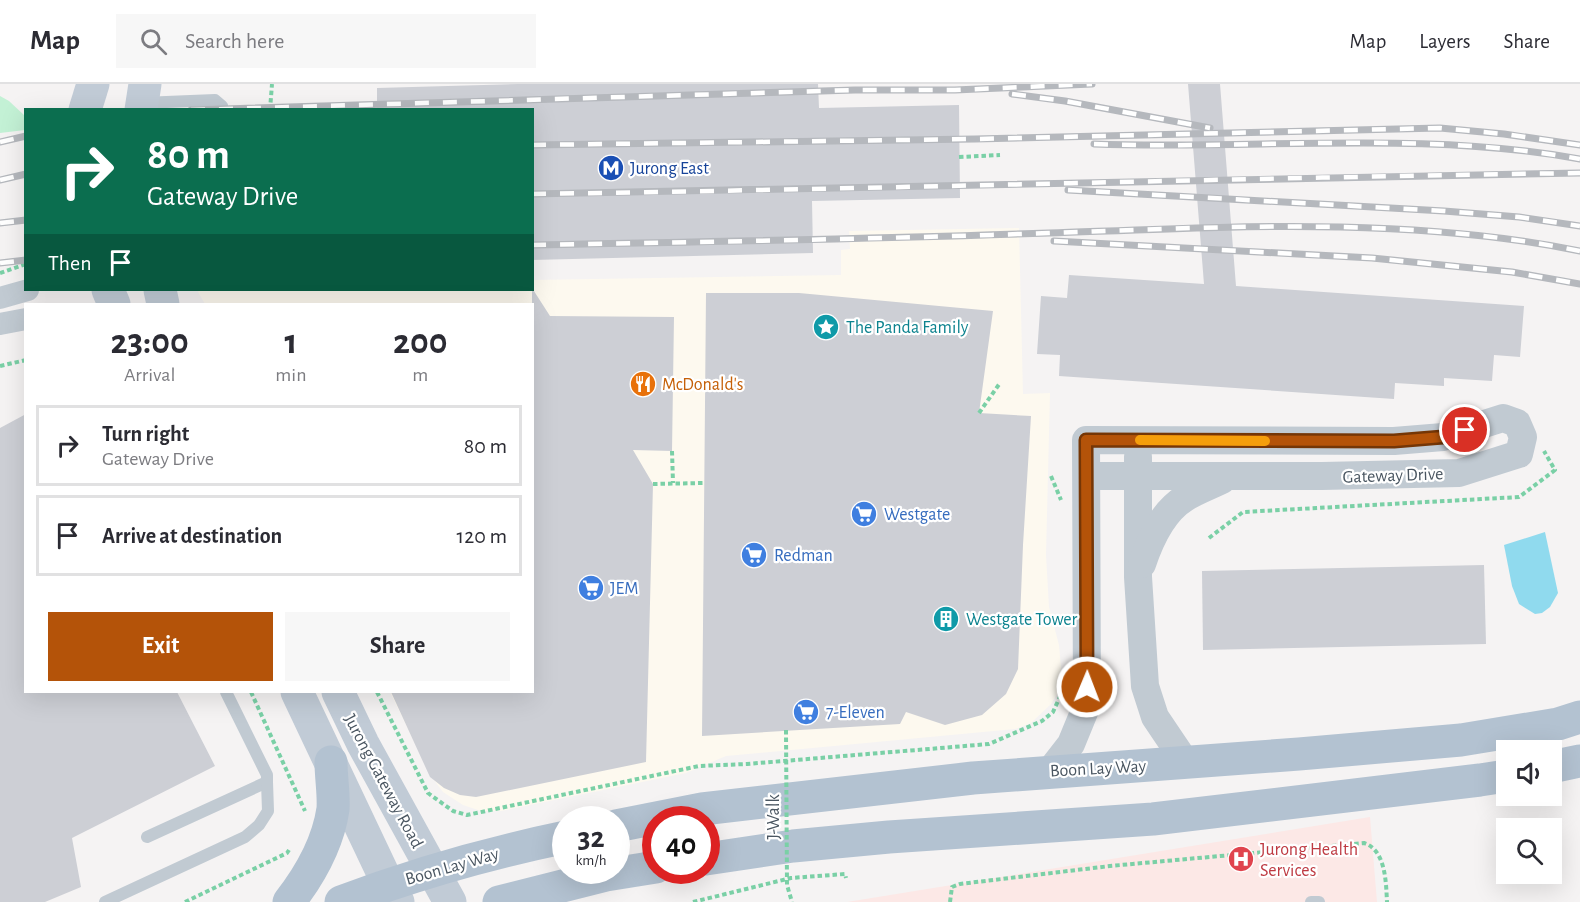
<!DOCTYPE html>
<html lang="en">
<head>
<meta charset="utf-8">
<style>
  :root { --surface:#fff; --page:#f7f7f7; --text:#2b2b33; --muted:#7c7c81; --line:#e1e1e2; --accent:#b45309 }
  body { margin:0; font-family:"Alegreya Sans",sans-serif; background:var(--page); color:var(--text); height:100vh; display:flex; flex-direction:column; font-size:22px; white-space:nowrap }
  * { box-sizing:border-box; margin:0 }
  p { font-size:20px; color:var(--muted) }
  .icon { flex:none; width:33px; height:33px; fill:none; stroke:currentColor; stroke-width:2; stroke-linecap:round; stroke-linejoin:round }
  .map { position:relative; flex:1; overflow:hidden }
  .panel { position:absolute; left:24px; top:219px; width:510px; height:390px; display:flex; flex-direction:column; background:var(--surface); border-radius:0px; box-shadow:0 6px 24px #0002 }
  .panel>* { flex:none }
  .banner { position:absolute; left:24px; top:24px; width:510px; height:183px; border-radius:0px; box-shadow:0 6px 24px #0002; background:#0b6e4f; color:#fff; overflow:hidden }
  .controls { position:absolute; left:1496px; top:656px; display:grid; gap:12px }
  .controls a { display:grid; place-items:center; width:66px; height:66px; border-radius:0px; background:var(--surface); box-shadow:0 6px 24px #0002; font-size:30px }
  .speed { position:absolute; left:552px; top:722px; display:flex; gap:12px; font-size:30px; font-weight:700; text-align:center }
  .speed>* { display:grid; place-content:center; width:78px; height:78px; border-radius:50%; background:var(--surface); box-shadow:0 6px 24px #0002; line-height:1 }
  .speed small { font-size:15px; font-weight:400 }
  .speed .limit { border:9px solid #d22; background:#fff; color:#111 }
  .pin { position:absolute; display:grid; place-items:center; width:51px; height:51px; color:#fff; margin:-26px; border:3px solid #fff; border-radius:50%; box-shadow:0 2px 6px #0007 }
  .me { position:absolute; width:66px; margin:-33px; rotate:1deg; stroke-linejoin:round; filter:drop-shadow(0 0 4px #0008) }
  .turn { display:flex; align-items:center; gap:21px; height:126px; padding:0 24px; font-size:27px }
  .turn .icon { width:78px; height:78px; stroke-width:2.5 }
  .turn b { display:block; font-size:42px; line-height:51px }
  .then { display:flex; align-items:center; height:57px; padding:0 24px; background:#0003; gap:12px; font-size:22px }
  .eta { display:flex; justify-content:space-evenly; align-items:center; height:102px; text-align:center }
  .eta b { font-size:36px; font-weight:600; line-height:42px }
  .button { display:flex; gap:12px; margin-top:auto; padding:12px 24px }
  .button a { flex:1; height:69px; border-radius:0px; background:var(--accent); color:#fff; font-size:24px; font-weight:600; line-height:69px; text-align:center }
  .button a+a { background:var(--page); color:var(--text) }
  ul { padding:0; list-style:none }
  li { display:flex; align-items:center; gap:18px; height:81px; margin:0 12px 9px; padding:0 12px; border:3px solid var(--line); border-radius:0px }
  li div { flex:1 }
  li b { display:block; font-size:22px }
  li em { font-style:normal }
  header { display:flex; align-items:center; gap:36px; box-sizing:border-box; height:84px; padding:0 30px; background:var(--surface); border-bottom:2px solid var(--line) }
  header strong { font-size:28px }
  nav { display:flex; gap:33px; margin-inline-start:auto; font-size:21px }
  .search { width:420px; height:54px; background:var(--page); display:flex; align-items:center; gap:15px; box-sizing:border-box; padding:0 21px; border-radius:0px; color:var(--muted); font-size:22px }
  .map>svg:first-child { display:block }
</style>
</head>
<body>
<header>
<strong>Map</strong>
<div class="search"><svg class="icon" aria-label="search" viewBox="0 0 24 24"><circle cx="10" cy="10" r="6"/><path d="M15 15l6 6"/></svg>Search here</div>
<nav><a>Map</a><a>Layers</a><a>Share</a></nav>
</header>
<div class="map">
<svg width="1580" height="818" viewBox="0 0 1580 818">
  <rect width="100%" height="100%" fill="#f5f3f3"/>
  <!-- commercial -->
  <polygon fill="#fdf9ef" points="1019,144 1023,310 1050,309 1046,471 1049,523 1059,561 1061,584 1059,607 1051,620 1031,639 1015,645 726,672 686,689 501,727 481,727 463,721 443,708 431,692 390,608 532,608 532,220 205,220 198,208 199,206 532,206 533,196 841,191 841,166 850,165 849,147"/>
  <!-- medical -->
  <polygon fill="#fce8e6" points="1370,733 1377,818 847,818"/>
  <!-- green -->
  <polygon fill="#c3f1d5" points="0,12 9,17 25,32 25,46 0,49"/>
  <!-- water -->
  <polygon fill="#90daee" points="1545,448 1558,509 1550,523 1542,529 1535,530 1519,520 1512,502 1504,461"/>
  <!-- building -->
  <g fill="#cdcfd5">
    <polygon points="518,0 818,0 819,24 959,21 960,114 812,117 813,169 532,176 532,26 377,26 377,4"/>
    <polygon points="1188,0 1220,0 1236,202 1524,222 1520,273 1494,271 1492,297 1444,294 1444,302 1395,299 1394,315 1059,292 1060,271 1037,270 1041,212 1067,214 1069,191 1204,200"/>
    <polygon points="532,204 550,232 674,233 672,367 633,366 653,400 646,678 476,713 460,711 444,704 430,693 391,608 532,608"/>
    <polygon points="706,209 799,209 993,227 979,329 1031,332 1023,461 1018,585 1006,610 982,631 945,641 906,628 900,640 702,652"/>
    <polygon points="26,330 26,608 177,608 215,682 72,754 81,803 45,818 0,818 0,344"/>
    <polygon points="1484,481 1486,560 1203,566 1202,487"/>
  </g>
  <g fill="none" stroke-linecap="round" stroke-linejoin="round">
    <!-- path -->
    <g stroke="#7ad0a6" stroke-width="4" stroke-dasharray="4.5 3" stroke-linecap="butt">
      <polyline points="270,26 272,0"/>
      <polyline points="959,73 1000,71"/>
      <polyline points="0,189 26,180"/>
      <polyline points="0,282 26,276"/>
      <polyline points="979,329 1000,299"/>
      <polyline points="672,367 673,399"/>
      <polyline points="1051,392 1061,416"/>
      <polyline points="653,400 704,399"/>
      <polyline points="1209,454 1243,428 1519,413 1555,386 1544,367"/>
      <polyline points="251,608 305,727"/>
      <polyline points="377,608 428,709 453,727 467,731 699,682 747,680 989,660 1042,637 1053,628 1062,608"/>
      <polyline points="185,818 287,769 289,766"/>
      <polyline points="693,818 791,794 845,790 846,794"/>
      <path d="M950,818L952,803L960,800L1110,782L1364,759C1386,766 1386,799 1387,818"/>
    </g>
    <!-- service -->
    <g stroke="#c1cad2" stroke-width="12">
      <polyline points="142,19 215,16 222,22 222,26"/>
      <polyline points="147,753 267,698"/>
      <polyline points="105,818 245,753 259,741 268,727 267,698 267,691 226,608"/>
      <polyline points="1311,818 1319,818"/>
    </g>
    <!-- minor -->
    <g stroke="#c1cad2" stroke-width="22">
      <polyline points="0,214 28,206"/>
      <polyline points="0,240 26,235"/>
    </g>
    <!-- tertiary -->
    <g stroke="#c1cad2" stroke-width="28">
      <polyline points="1138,373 1138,493 1145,602 1155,633 1186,679"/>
      <path d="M1142,480C1150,456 1162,428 1185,414C1196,407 1210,402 1222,396"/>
      <polyline points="1050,687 1071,660 1087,621 1086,356 1394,357 1443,353 1503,334 1517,339 1523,353 1519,370 1459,389 1322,392 1087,392"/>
    </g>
    <!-- secondary -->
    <g stroke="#c1cbd6" stroke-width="33">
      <polyline points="85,26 93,0"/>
      <polyline points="141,26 145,0"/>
      <polyline points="108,206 114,220"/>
      <polyline points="160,206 163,220"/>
      <polyline points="297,608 388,800 398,818"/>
      <polyline points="338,608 363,660 450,818"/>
    </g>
    <!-- primary -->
    <g stroke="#b3c2d1" stroke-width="33">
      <polyline points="1551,683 1580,677"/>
      <polyline points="616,742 702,725 973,694 1299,670 1461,656 1558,640 1580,633"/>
      <polyline points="706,775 793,762 889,753 1153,735 1480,696 1506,692"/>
      <path d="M289,818C310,791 328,759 333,725C334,710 331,693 331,678"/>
      <path d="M341,818C414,790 489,769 566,753"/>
      <polyline points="499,818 606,791 656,783"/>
    </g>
    <!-- rail casing -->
    <g stroke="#b5b8bd" stroke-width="7">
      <g id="rail">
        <polyline points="1012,10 1065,17 1210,44"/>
        <polyline points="191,26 855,6 955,6 1092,0"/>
        <polyline points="0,58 26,52"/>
        <path d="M1094,60C1256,66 1420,46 1580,75"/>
        <polyline points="532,61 975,55 1440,44 1504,50 1580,61"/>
        <polyline points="0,96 26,90"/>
        <polyline points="1068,106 1444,127 1519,133 1580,142"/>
        <path d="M532,110C882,105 1231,94 1580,89"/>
        <polyline points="0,139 26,136"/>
        <polyline points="1054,157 1372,174 1512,188 1580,200"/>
        <path d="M532,161C705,158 877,155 1049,149C1224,143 1408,132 1580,167"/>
        <polyline points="0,179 26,176"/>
      </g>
    </g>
    <!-- rail -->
    <use href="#rail" stroke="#fff" stroke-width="4.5" stroke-dasharray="14" stroke-linecap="butt"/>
    <!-- path-bridge -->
    <polyline stroke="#7ad0a6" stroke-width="4" stroke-dasharray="4.5 3" stroke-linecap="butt" points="786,646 787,801 792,818"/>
  </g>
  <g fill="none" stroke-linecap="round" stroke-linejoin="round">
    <!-- route casing -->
    <g stroke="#753606" stroke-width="15">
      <polyline id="route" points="1087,603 1086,356 1394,357 1443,353 1465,346"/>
    </g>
    <!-- route -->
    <use href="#route" stroke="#b45309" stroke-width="10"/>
    <!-- slow -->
    <polyline stroke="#f59e0b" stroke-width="10" points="1140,356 1265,357"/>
  </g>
  <!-- icons -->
  <defs>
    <g id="metro-disc" transform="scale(1.35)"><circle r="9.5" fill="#1a4fb4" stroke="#fff"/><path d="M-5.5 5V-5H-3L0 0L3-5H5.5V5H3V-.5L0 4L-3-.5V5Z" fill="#fff"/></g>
    <g id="sight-disc" transform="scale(1.35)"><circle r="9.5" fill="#0f9aa8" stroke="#fff"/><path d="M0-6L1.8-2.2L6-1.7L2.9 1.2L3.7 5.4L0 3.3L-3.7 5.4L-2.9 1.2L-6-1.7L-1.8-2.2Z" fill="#fff"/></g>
    <g id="restaurant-disc" transform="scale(1.35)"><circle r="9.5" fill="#e8710a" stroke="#fff"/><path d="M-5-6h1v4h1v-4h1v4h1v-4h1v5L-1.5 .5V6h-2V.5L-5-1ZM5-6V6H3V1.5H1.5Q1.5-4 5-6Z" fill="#fff"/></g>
    <g id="supermarket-disc" transform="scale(1.35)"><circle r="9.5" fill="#3f7fe0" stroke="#fff"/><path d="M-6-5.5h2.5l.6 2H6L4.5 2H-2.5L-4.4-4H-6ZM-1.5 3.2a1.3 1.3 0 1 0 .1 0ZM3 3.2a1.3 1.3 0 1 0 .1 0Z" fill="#fff"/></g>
    <g id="building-disc" transform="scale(1.35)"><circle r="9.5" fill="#0f9aa8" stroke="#fff"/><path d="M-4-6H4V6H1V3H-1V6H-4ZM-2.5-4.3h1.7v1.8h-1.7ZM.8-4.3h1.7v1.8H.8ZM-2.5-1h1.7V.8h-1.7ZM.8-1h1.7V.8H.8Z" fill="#fff"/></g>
    <g id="hospital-disc" transform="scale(1.35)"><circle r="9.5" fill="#e0444e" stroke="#fff"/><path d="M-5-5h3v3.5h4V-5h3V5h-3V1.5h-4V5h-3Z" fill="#fff"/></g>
  </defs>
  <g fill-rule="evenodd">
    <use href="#metro-disc" x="611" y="84"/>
    <use href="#sight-disc" x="826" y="243"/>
    <use href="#restaurant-disc" x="643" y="300"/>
    <use href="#supermarket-disc" x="864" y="430"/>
    <use href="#supermarket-disc" x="754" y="471"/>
    <use href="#supermarket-disc" x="591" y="504"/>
    <use href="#building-disc" x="946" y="535"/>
    <use href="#supermarket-disc" x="806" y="628"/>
    <use href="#hospital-disc" x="1241" y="775"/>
  </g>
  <g text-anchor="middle" stroke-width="4.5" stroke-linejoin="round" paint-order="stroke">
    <!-- transit labels -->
    <g font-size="18" fill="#164399" stroke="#fff" text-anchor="start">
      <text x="630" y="90">Jurong East</text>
    </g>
    <!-- culture labels -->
    <g font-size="18" fill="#0d838f" stroke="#fff" text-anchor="start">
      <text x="846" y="249">The Panda Family</text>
      <text x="966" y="541">Westgate Tower</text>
    </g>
    <!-- food labels -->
    <g font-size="18" fill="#c56008" stroke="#fff" text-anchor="start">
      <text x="662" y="306">McDonald's</text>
    </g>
    <!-- street labels -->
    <g font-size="18" fill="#4a5661" stroke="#fff">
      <text transform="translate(1393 391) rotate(-2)" y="6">Gateway Drive</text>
      <text transform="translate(1098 684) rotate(-3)" y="6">Boon Lay Way</text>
      <text transform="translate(384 697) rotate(62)" y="6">Jurong Gateway Road</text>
      <text transform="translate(773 733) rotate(-90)" y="6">J-Walk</text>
      <text transform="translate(452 782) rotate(-16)" y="6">Boon Lay Way</text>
    </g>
    <!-- shop labels -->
    <g font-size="18" fill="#366cbe" stroke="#fff" text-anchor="start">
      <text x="884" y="436">Westgate</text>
      <text x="774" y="477">Redman</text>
      <text x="610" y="510">JEM</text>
      <text x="826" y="634">7-Eleven</text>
    </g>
    <!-- health labels -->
    <g font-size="18" fill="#be3a42" stroke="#fff" text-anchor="start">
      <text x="1260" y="771">Jurong Health<tspan x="1260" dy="21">Services</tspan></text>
    </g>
  </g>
</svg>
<div class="controls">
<a><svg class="icon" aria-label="sound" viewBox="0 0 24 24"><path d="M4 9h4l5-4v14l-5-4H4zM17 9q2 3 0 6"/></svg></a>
<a><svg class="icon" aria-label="search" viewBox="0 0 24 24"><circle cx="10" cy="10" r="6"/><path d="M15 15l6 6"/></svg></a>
</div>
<div class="speed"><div>32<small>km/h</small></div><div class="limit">40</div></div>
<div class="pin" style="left:1465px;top:346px;background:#d93025"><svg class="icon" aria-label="arrive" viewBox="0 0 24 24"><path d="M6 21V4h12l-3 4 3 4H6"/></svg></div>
<svg class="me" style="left:1087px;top:603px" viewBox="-20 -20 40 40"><circle r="17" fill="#b45309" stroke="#fff" stroke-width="3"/><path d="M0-11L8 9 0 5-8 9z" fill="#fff"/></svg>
<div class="banner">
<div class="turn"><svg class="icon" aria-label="right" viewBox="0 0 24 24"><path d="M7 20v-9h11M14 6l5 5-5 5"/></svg><div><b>80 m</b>Gateway Drive</div></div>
<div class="then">Then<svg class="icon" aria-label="arrive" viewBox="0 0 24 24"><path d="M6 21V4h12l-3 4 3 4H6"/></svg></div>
</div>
<section class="panel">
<div class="eta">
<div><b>23:00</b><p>Arrival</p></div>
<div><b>1</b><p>min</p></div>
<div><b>200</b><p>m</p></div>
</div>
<ul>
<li><svg class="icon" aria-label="right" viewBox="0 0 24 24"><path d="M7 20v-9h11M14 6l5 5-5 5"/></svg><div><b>Turn right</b><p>Gateway Drive</p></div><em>80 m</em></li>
<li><svg class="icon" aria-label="arrive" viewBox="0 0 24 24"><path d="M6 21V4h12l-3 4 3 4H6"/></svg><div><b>Arrive at destination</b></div><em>120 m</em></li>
</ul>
<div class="button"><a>Exit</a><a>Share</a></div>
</section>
</div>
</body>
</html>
